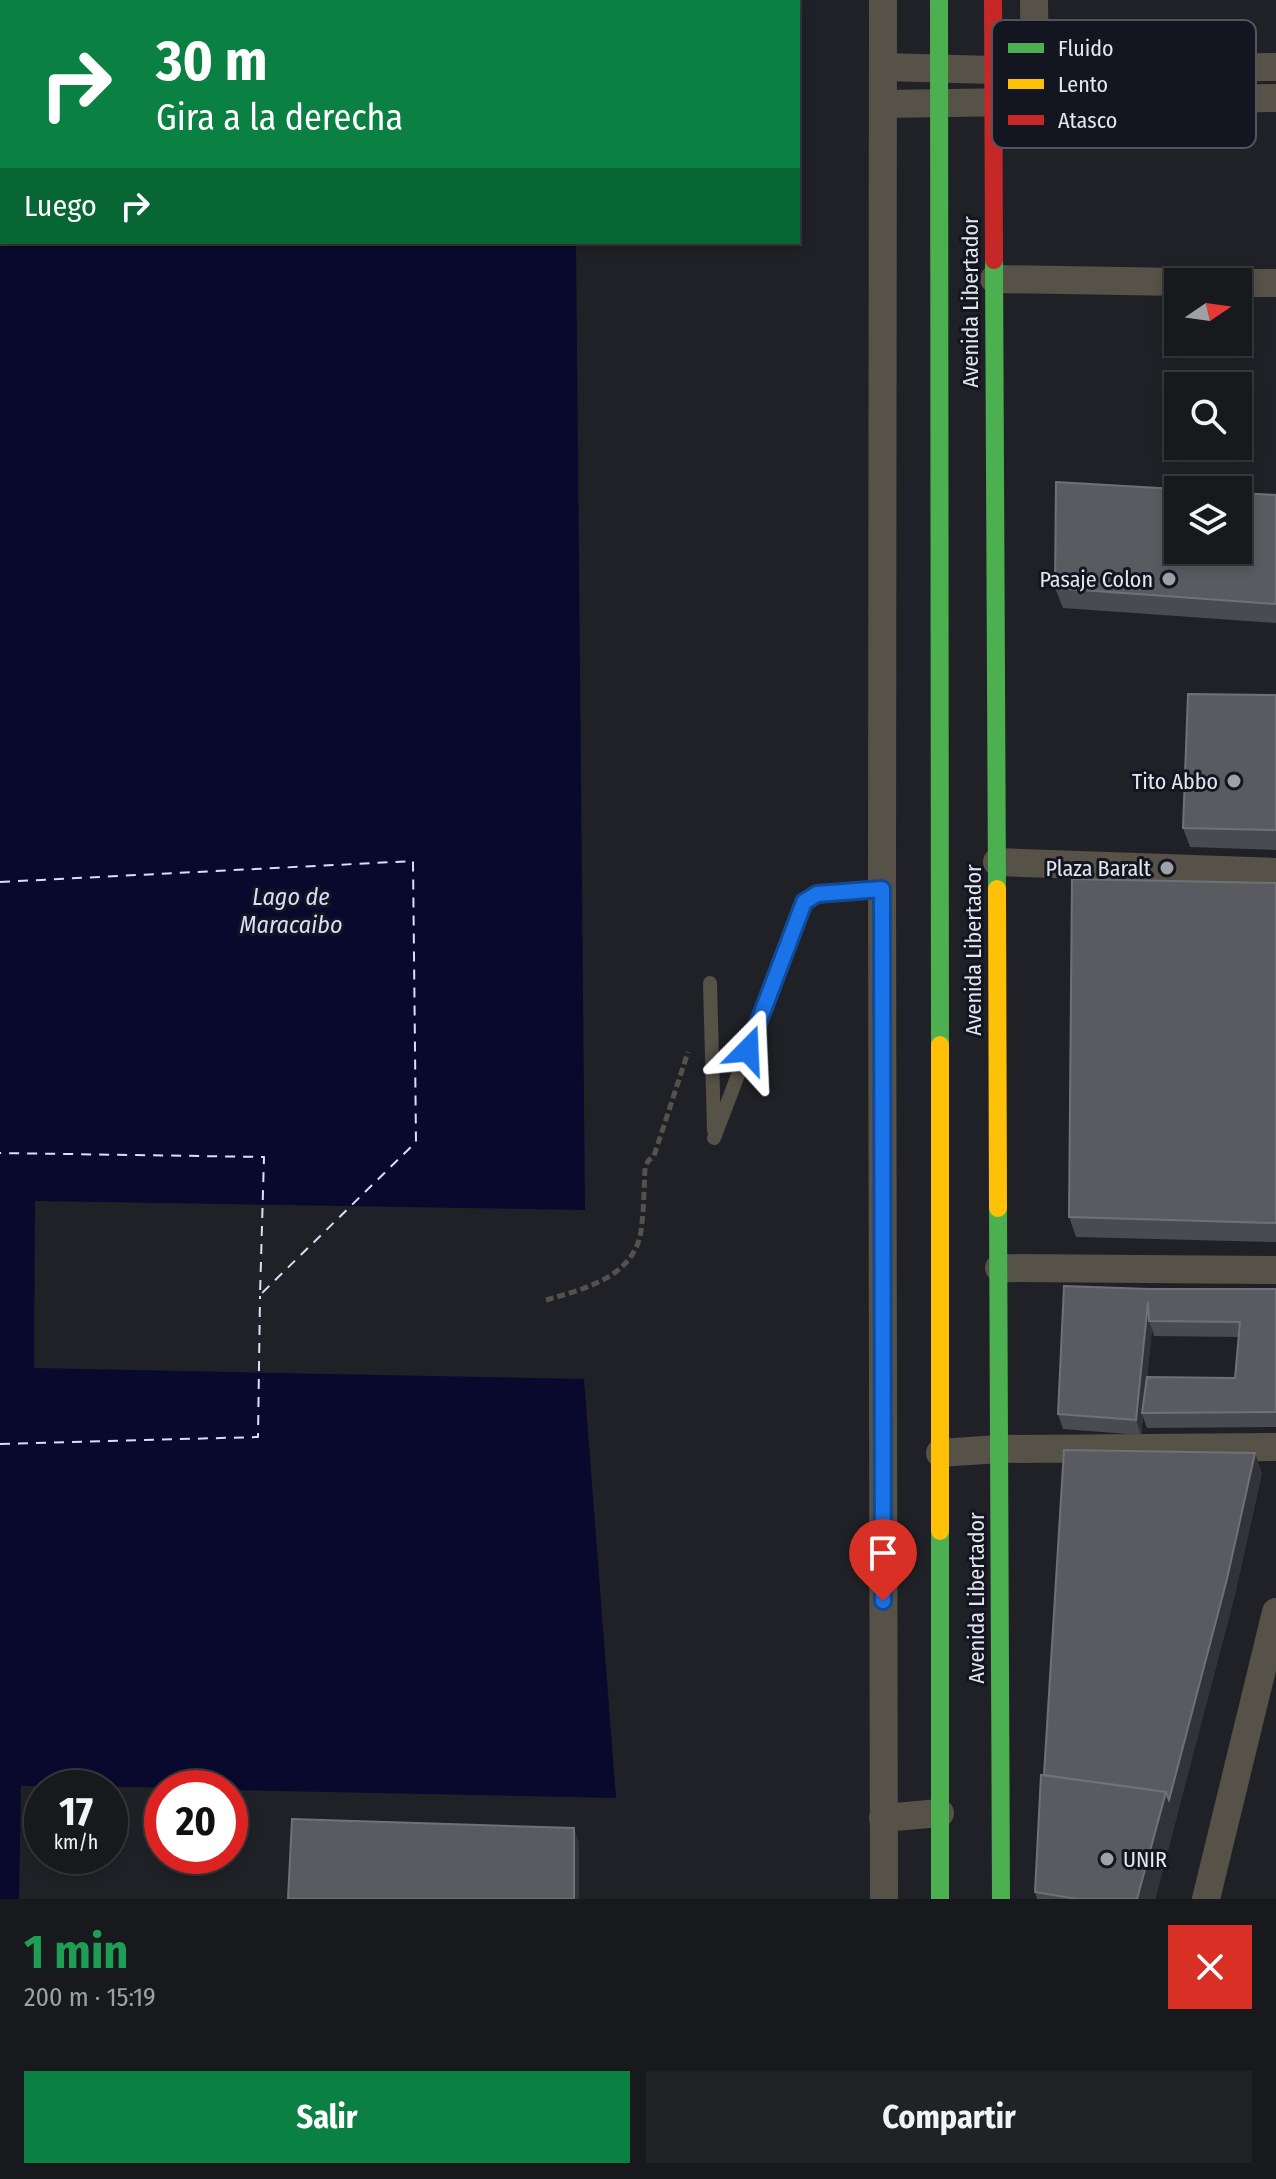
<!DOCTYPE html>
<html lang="es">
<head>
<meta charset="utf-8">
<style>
  :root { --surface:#18191c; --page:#212225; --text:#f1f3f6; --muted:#9fa0a3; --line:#36383b; --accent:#0b8043 }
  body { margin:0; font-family:"Fira Sans Condensed",sans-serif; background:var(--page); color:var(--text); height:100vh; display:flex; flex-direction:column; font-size:30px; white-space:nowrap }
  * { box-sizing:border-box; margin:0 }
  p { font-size:26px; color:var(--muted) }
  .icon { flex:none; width:44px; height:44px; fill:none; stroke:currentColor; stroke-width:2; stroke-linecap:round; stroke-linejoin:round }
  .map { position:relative; height:1899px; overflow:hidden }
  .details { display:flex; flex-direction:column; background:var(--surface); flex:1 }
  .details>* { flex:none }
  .hud { position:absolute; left:0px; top:0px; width:800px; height:244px; box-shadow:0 4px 12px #0003,0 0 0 2px var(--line); background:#0b8043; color:#fff; overflow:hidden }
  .needle { width:52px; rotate:77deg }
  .controls { position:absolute; left:1164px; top:268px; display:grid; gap:16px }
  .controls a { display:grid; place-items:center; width:88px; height:88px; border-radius:0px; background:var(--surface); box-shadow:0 4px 12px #0003,0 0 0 2px var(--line); font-size:40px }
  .speed { position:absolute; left:24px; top:1770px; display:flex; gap:16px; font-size:40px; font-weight:700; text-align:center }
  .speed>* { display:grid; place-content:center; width:104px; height:104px; border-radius:50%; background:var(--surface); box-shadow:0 4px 12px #0003,0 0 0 2px var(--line); line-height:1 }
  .speed small { font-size:20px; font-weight:400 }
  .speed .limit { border:12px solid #d22; background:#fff; color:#111 }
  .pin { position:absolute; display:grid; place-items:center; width:68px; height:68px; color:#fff; margin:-82px -34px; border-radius:50% 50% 50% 0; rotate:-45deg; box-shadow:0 0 8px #0007 }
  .pin .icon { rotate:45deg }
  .me { position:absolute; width:88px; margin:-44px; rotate:21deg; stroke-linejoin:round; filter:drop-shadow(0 0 6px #0008) }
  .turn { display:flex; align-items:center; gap:28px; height:168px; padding:0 24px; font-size:36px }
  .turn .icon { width:104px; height:104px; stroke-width:2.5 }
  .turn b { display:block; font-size:56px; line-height:68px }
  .then { display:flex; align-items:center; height:76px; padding:0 24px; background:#0003; gap:16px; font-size:30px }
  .round { display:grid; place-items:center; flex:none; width:84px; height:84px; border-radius:0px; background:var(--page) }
  .head { display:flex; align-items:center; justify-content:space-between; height:136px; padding:0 24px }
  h1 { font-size:48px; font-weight:700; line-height:60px; color:#1e9e55 }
  .cta { display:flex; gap:16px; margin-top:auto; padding:16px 24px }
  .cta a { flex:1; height:92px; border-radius:0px; background:var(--accent); color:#fff; font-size:32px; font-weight:700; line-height:92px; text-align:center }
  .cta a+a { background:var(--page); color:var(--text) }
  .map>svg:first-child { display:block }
</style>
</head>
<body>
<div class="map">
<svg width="1276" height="1899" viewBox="0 0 1276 1899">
  <rect width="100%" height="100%" fill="#202126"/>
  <!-- water -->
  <polygon fill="#09092d" points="0,0 574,0 574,2 2,2 2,242 576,242 585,1210 35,1201 34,1368 584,1379 616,1798 230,1790 230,1788 21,1786 19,1899 0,1899"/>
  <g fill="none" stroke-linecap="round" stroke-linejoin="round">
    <!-- ferry -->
    <g stroke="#d7dffd" stroke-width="2" stroke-dasharray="10 8" stroke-linecap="butt">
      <polyline points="0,882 413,861 416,1142 260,1295 264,1157 0,1153"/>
      <polyline points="0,1444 258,1437 260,1296"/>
    </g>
    <!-- path -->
    <path stroke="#54524d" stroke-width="5" stroke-dasharray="8 4" stroke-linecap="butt" d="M546,1300C584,1289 634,1277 641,1231C644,1210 644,1188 645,1168L648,1161L654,1156L688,1052"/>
    <!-- lane -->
    <g stroke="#565248" stroke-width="14">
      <polyline points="710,983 714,1130"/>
      <polyline points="714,1138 804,902 817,894 882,889"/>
    </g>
    <!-- street -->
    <g stroke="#565248" stroke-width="28">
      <polyline points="883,0 882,889 884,1899"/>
      <polyline points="1034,0 1035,89"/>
      <polyline points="883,67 993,70 1276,67"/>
      <polyline points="883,104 1276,98"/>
      <polyline points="994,279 1183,282"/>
      <polyline points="1238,283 1276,283"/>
      <polyline points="997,862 1276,872"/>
      <polyline points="999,1268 1276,1270"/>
      <polyline points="940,1453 999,1449 1276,1447"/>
      <polyline points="883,1818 940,1813"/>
      <polyline points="1206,1899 1276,1612"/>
    </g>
    <!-- fast -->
    <g stroke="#4caf50" stroke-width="18">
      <polyline points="939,0 940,1045"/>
      <polyline points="994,260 997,889"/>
      <polyline points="998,1208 1001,1899"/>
      <polyline points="940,1531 940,1899"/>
    </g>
    <!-- slow -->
    <g stroke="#ffc107" stroke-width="18">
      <polyline points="997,889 998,1208"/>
      <polyline points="940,1045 940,1531"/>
    </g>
    <!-- jam -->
    <polyline stroke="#c62828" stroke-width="18" points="993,0 994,260"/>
  </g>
  <!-- wall -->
  <g fill="#4a4b50" fill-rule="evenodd">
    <polygon points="1276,495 1276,623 1063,608 1055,588"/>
    <polygon points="1276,695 1276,850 1190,847 1183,828"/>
    <polygon points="1276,883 1276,1242 1076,1237 1069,1217"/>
    <path d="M1149,1289H1276V1427L1147,1428L1143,1417L1141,1435L1063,1429L1058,1414ZM1152,1329L1154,1336L1239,1337L1235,1378L1147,1377Z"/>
    <polygon points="1262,1473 1234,1598 1155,1899 1037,1899 1035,1892"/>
  </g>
  <!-- shaded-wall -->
  <g fill="#323338">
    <polygon points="1148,1302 1149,1321 1152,1329 1144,1413 1142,1413 1143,1417 1141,1435 1136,1420"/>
    <polygon points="1255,1453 1262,1473 1234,1598 1176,1820 1155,1899 1137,1899"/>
    <polygon points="574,1828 579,1843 579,1899 574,1899"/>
  </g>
  <!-- building -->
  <g fill="#5a5b61" stroke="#707177" stroke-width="2">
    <polygon points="1056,482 1193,490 1178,490 1178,550 1238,550 1238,493 1276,495 1276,604 1055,588"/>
    <polygon points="1188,694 1276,695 1276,830 1183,828"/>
    <polygon points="1072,879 1276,883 1276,1223 1069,1217"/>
    <polygon points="1064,1286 1149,1289 1276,1289 1276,1412 1142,1413 1147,1377 1235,1378 1240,1322 1149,1321 1148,1302 1136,1420 1058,1414"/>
    <polygon points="1064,1450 1255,1453 1227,1579 1169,1800 1166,1792 1044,1775"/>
    <polygon points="1041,1775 1166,1792 1137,1899 1077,1899 1035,1892"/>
    <polygon points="292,1819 574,1828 574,1899 288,1899"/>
  </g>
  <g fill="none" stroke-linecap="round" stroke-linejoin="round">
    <!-- route casing -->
    <g stroke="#114b97" stroke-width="20">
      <polyline id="route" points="748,1050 804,902 817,894 882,889 883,1601"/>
    </g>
    <!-- route -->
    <use href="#route" stroke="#1a73e8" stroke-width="14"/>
  </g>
  <!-- markers -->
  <g fill="#9fa1a8" stroke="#131520" stroke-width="3">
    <circle cx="1169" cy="579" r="8"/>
    <circle cx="1234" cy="781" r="8"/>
    <circle cx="1167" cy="868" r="8"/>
    <circle cx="1107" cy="1859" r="8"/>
  </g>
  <g text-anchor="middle" stroke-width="6" stroke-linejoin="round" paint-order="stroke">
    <!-- street labels -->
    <g font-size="22" fill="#e4e6ee" stroke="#131520">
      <text transform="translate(970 302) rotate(-90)" y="8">Avenida Libertador</text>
      <text transform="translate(973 950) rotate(-90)" y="8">Avenida Libertador</text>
      <text transform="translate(976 1598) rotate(-90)" y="8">Avenida Libertador</text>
    </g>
    <!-- poi labels -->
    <g font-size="22" fill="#e4e6ee" stroke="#131520" text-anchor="end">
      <text x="1153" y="587">Pasaje Colon</text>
      <text x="1218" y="789">Tito Abbo</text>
      <text x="1151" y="876">Plaza Baralt</text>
      <text x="1123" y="1867" text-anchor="start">UNIR</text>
    </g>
    <!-- water labels -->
    <g font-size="24" font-style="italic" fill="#d7dffd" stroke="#131520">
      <text x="291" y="905">Lago de<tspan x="291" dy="28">Maracaibo</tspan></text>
    </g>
  </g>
  <!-- legend -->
  <rect x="992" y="20" width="264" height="128" rx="12" fill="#131520" stroke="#52545e" stroke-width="2"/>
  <rect x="1008" y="43" width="36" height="10" fill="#4caf50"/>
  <rect x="1008" y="79" width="36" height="10" fill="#ffc107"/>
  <rect x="1008" y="115" width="36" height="10" fill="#c62828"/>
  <g font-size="22" fill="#e4e6ee">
    <text x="1058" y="56">Fluido</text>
    <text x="1058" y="92">Lento</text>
    <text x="1058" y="128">Atasco</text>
  </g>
</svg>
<div class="controls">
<a><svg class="needle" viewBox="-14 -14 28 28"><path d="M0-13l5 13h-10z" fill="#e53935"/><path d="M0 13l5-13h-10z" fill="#9fa0a3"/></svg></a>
<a><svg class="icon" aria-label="search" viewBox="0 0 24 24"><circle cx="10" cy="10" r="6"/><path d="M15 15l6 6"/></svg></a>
<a><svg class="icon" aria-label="layers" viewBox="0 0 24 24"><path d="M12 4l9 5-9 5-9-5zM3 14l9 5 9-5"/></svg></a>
</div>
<div class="speed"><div>17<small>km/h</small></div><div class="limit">20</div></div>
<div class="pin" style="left:883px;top:1601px;background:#d93025"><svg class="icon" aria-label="arrive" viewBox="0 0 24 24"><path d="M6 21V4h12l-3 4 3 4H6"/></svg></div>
<svg class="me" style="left:748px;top:1050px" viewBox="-20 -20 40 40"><path d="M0-17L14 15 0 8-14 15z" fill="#1a73e8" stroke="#fff" stroke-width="4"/></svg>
<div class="hud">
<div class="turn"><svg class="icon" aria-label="right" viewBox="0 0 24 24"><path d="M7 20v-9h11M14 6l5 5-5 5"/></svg><div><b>30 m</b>Gira a la derecha</div></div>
<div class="then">Luego<svg class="icon" aria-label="right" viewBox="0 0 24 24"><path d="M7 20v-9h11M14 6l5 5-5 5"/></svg></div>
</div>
</div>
<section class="details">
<div class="head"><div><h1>1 min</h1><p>200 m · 15:19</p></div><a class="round" style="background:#d93025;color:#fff"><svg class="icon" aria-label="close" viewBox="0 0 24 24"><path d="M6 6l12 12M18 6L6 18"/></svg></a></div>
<div class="cta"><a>Salir</a><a>Compartir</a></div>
</section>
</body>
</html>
